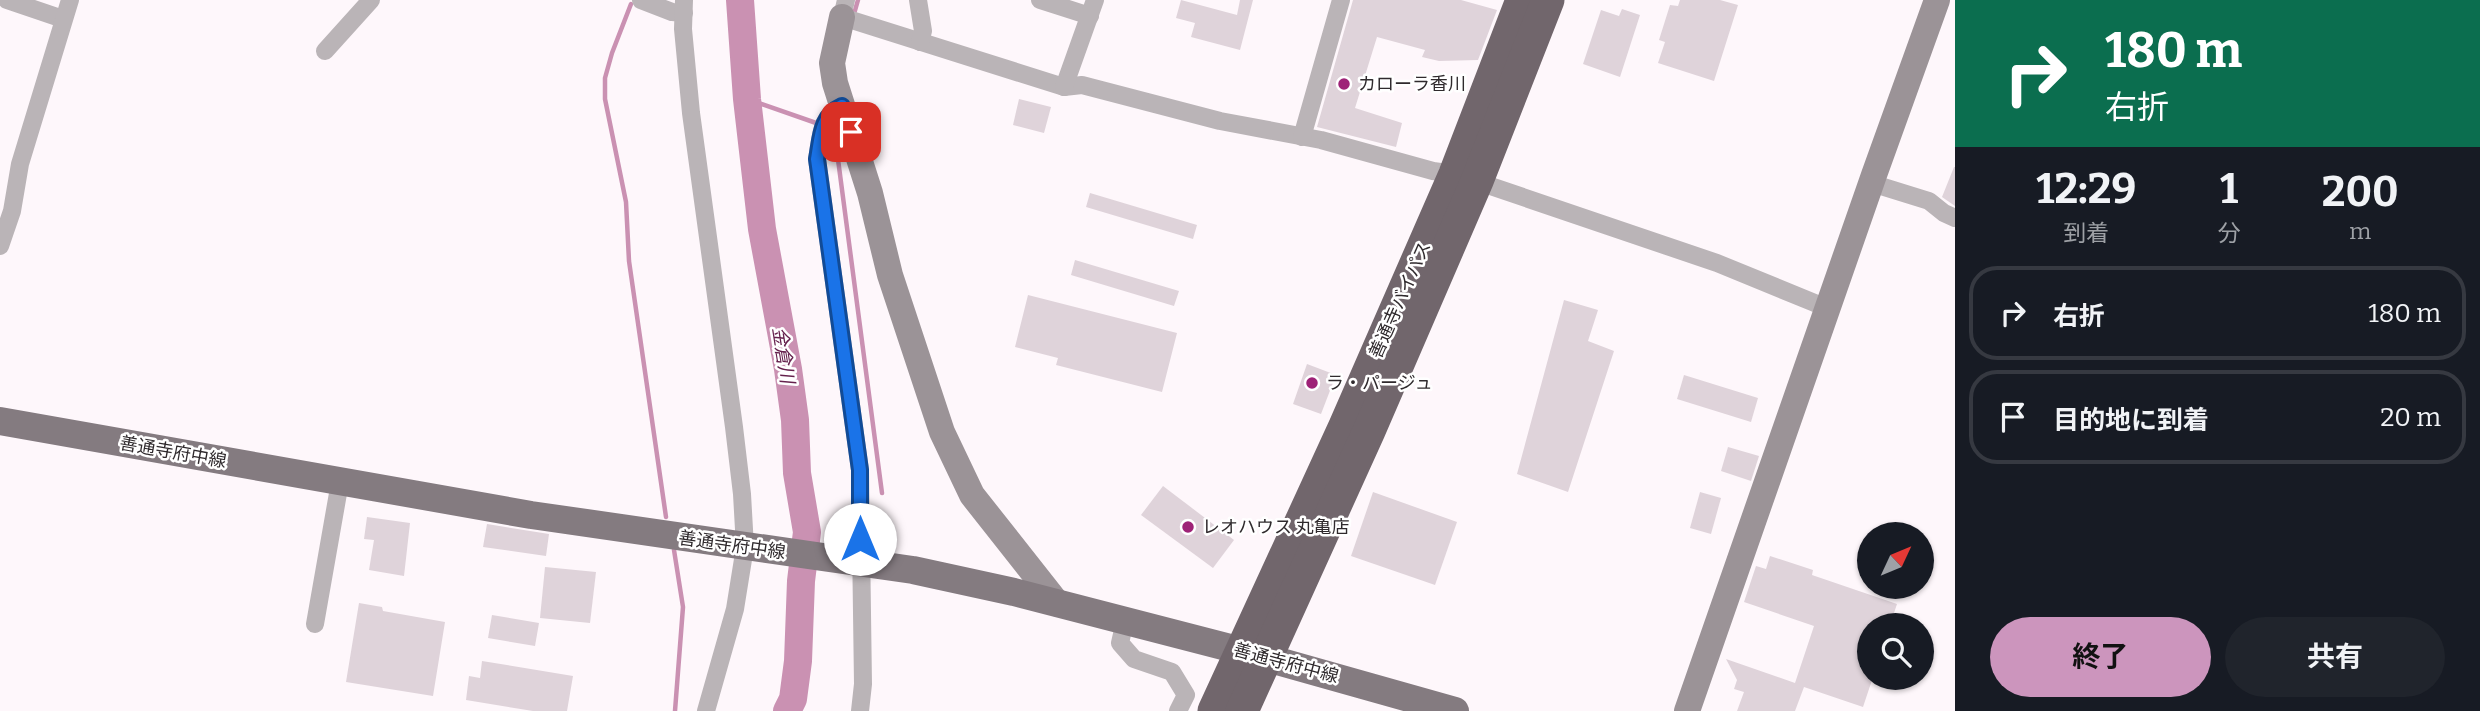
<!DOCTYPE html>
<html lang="ja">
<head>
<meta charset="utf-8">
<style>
  :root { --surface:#171b24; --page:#20242c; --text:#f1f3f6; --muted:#9ea1a6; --line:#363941; --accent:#cc95bd }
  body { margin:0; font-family:Bitter,"Noto Sans JP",serif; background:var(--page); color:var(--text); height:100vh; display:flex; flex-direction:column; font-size:26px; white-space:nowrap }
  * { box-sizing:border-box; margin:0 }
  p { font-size:23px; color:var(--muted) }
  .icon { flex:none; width:38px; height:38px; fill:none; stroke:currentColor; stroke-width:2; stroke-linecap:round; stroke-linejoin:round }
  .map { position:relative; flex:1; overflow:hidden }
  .drawer { display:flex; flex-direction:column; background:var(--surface); width:525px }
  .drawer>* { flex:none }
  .banner { background:#0b6e4f; color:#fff; overflow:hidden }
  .needle { width:46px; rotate:46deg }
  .tools { position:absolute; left:1857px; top:522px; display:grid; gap:14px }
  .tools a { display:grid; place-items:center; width:77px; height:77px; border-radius:50%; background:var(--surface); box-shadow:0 2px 5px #0004; font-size:35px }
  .pin { position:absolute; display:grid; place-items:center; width:60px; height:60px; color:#fff; margin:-30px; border-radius:14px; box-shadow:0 4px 10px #0006 }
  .me { position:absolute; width:77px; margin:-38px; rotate:0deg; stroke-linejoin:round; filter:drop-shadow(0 0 5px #0008) }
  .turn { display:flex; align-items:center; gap:24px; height:147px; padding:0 35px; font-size:32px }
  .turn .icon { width:91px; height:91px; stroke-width:2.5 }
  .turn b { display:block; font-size:49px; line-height:60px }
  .eta { display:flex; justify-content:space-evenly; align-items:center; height:119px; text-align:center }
  .eta b { font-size:42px; font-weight:700; line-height:49px }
  .cta { display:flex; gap:14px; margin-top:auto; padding:14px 35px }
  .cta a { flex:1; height:80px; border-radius:42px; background:var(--accent); color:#111; font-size:28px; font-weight:700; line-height:80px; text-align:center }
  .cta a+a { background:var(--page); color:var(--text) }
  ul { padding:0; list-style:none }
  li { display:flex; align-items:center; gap:21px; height:94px; margin:0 14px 10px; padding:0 21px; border:4px solid var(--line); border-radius:28px }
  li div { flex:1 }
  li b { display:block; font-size:26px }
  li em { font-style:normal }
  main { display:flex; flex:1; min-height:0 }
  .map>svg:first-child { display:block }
</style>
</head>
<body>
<main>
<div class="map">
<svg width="1955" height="711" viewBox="0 0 1955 711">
  <rect width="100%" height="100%" fill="#fef7fb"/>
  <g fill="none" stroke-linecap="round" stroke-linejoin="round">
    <!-- stream -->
    <g stroke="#ca91b2" stroke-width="4.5">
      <polyline points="631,4 612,53 605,78 605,99 626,202 629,261 666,517"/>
      <polyline points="854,14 858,0"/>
      <polyline points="747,99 819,124"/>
      <polyline points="828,127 834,129 882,493"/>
      <polyline points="674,550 683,607 675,711"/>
    </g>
    <!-- river -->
    <polyline stroke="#ca91b2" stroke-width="28" points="740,0 747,99 762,229 788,369 795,420 797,473 807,532 801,581 798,661 793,699 787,711"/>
  </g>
  <!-- building -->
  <g fill="#dfd3da">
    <polygon points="1181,0 1237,15 1240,0 1253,0 1240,50 1191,37 1195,23 1176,18"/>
    <polygon points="1353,0 1461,0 1497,10 1478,60 1439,61 1422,57 1425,50 1377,37 1355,108 1402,123 1396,147 1317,127"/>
    <polygon points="1680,0 1720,0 1738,5 1714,81 1658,63 1665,42 1659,40 1670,5 1678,6"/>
    <polygon points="1622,9 1640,15 1620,77 1583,64 1601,10 1619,16"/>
    <polygon points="1019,99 1051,107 1044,133 1013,125"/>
    <polygon points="1954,167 1955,167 1955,206 1942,197"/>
    <polygon points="1090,193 1197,225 1193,239 1086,207"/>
    <polygon points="1075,260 1179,291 1174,306 1071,275"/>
    <polygon points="1028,295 1177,333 1162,392 1056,365 1058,358 1015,347"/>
    <polygon points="1564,300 1598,310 1588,341 1614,351 1568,492 1517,474"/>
    <polygon points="1307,364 1336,375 1321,414 1293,404"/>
    <polygon points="1684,375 1758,398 1751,422 1677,399"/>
    <polygon points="1728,447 1759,456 1751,481 1721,471"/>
    <polygon points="1163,486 1234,540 1213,568 1141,515"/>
    <polygon points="1373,492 1457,522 1435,585 1351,556"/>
    <polygon points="1700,492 1721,498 1711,534 1690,528"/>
    <polygon points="367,517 410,523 404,576 369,570 374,540 364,539"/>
    <polygon points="487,524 549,534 546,556 483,547"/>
    <polygon points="1770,556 1813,570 1812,575 1897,604 1890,625 1869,625 1869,677 1873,677 1863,707 1804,687 1795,711 1737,711 1744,692 1734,689 1737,680 1726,659 1795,683 1814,626 1744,602 1756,566 1766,569"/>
    <polygon points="545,567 596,572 590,623 540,618"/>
    <polygon points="359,603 382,607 383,611 445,622 433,696 346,682"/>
    <polygon points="492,615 539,623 535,646 488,638"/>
    <polygon points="482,661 573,676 567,711 533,711 466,700 469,676 480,678"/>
  </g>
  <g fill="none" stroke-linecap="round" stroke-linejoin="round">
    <!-- street -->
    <g stroke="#bab4b7" stroke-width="18">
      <polyline points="7,0 63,19"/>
      <polyline points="641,0 672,12 684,13"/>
      <polyline points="684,0 683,29 691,113 734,427 742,494 745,547 735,609 706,711"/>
      <polyline points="846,0 842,17 1064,87 1082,85 1220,121 1321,140 1433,171 1455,174 1717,263 1827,308"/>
      <polyline points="918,0 923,31 920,42"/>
      <polyline points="1040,0 1090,16"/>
      <polyline points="325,51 371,0"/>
      <polyline points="1064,87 1095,0"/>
      <path d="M842,106C820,115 821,138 817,159L860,470L863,684L860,711"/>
      <polyline points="1302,137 1341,0"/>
      <polyline points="1871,183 1929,201 1944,213 1955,218"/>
      <polyline points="0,246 12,211 20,164 70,0"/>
      <polyline points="1125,621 1120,643 1134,659 1172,672 1186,695 1178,711"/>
      <polyline points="315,624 340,482"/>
    </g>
    <!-- secondary -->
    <g stroke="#9b9397" stroke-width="26">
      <polyline points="842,17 832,63 835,83 870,193 890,275 942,432 972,495 1058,604"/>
      <polyline points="1687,711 1874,175 1937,0"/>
    </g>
    <!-- primary -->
    <polyline stroke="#847b80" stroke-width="28" points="0,421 531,515 913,570 1014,592 1242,651 1455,711"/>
    <!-- highway -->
    <g stroke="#71666c" stroke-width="33">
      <polyline points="1214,711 1345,426 1455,174 1522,0"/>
      <polyline points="1242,711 1369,431 1477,181 1548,0"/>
    </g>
  </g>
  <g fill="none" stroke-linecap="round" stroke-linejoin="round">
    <!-- route casing -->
    <g stroke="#114b97" stroke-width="18">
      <path id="route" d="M851,132L842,106C820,116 821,138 817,159L860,470V539"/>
    </g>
    <!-- route -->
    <use href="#route" stroke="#1a73e8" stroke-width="12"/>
  </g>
  <!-- markers -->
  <g fill="#9e2277" stroke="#fff" stroke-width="2.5">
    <circle cx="1344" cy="84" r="7"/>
    <circle cx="1312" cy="383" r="7"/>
    <circle cx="1188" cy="527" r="7"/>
  </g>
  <g text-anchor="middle" stroke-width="5" stroke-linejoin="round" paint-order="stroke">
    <!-- poi labels -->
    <g font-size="18" fill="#2f2a2d" stroke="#fff" text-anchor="start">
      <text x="1358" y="90">カローラ香川</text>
      <text x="1326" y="389">ラ・パージュ</text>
      <text x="1202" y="533">レオハウス 丸亀店</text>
    </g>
    <!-- street labels -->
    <g font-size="18" fill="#2f2a2d" stroke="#fff">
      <text transform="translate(1400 300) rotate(-66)" y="6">善通寺バイパス</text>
      <text transform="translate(173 452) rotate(10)" y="6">善通寺府中線</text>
      <text transform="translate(732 545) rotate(8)" y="6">善通寺府中線</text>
      <text transform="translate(1286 663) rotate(15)" y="6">善通寺府中線</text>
    </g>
    <!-- water labels -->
    <g font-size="19" font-style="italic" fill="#65214d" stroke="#fff">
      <text transform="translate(784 355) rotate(81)" y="7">金倉川</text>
    </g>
  </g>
</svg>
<div class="tools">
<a><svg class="needle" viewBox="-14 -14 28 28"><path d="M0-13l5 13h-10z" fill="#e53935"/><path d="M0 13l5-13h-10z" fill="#9ea1a6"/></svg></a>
<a><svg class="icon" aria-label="search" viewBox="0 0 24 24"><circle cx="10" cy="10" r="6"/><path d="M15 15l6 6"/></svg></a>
</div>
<div class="pin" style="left:851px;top:132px;background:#d93025"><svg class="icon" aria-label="arrive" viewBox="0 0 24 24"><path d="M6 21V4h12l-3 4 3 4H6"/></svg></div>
<svg class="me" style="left:860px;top:539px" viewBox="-20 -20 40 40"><circle r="19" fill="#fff"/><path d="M0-13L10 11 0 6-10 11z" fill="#1a73e8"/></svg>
</div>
<section class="drawer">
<div class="banner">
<div class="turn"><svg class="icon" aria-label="right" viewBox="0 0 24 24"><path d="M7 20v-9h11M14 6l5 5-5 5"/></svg><div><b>180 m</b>右折</div></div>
</div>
<div class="eta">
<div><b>12:29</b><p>到着</p></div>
<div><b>1</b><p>分</p></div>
<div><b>200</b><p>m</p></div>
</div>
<ul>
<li><svg class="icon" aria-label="right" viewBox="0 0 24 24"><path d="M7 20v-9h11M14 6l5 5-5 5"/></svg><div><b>右折</b></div><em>180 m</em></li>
<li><svg class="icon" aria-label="arrive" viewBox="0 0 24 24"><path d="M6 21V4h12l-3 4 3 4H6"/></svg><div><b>目的地に到着</b></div><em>20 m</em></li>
</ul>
<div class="cta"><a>終了</a><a>共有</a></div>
</section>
</main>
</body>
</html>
